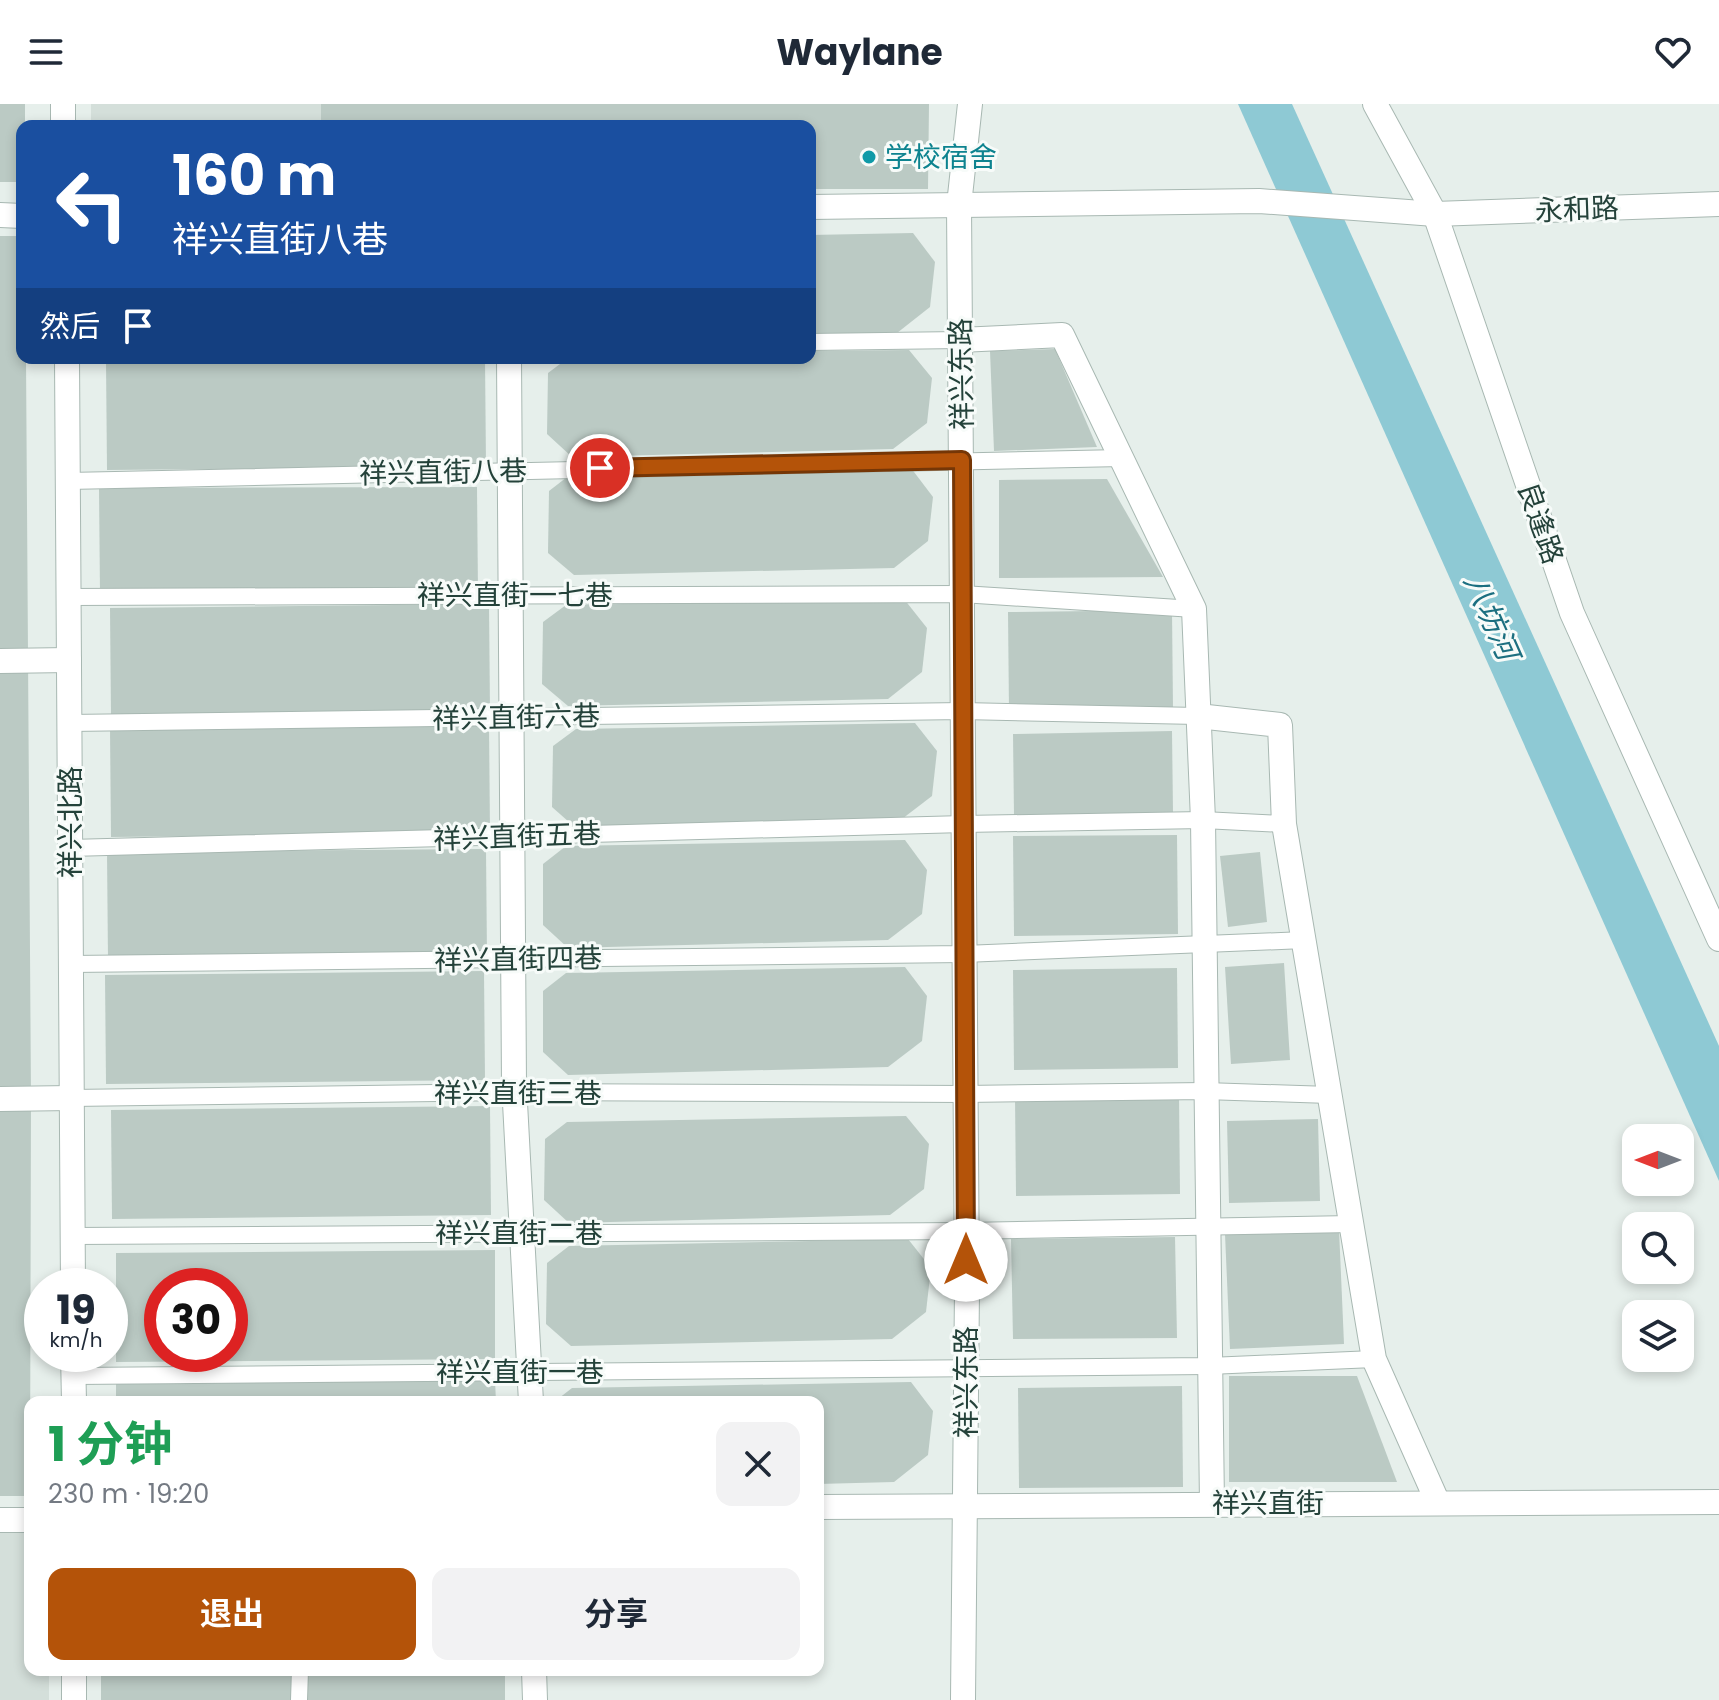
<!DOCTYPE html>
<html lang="zh">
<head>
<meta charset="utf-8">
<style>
  :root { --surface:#fff; --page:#f2f2f3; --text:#1f2937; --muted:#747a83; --accent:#b45309 }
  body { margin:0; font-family:Poppins,"Noto Sans SC",sans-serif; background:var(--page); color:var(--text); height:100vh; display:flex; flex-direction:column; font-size:30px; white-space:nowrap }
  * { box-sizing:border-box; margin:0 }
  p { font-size:26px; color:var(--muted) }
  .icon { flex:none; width:44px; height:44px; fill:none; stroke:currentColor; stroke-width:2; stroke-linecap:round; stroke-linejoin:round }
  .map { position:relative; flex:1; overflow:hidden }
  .sheet { position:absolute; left:24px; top:1292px; width:800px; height:280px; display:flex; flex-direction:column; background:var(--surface); border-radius:16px; box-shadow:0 4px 12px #0003 }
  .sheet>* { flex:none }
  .banner { position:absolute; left:16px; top:16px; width:800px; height:244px; border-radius:16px; box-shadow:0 4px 12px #0003; background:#1a4fa0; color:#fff; overflow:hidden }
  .needle { width:52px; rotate:270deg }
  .buttons { position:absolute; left:1622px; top:1020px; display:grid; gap:16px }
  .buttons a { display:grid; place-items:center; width:72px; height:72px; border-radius:16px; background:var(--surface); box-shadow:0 4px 12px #0003; font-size:40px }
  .speed { position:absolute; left:24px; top:1164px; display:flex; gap:16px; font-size:40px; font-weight:700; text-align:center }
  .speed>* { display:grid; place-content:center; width:104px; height:104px; border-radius:50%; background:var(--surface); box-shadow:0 4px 12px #0003; line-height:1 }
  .speed small { font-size:20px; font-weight:400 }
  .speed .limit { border:12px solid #d22; background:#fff; color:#111 }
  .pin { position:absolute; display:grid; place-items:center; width:68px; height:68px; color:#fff; margin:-34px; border:4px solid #fff; border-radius:50%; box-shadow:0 2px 8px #0007 }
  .me { position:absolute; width:88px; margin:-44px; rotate:0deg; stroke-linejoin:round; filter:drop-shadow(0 0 6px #0008) }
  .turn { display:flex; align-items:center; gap:28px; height:168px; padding:0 24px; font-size:36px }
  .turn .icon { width:104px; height:104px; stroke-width:2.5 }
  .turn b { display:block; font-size:56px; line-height:68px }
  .then { display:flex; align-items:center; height:76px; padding:0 24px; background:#0003; gap:16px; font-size:30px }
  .round { display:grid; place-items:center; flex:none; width:84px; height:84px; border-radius:16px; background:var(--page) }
  .overview { display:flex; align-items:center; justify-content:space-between; height:136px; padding:0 24px }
  h1 { font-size:48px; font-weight:700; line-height:60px; color:#1e9e55 }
  .action { display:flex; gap:16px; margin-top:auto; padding:16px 24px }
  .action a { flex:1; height:92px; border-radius:16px; background:var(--accent); color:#fff; font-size:32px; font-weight:700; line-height:92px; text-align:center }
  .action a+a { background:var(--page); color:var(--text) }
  header { display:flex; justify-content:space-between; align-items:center; height:104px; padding:0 24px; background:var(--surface); font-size:36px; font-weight:700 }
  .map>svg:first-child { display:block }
</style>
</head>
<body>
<header><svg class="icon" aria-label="menu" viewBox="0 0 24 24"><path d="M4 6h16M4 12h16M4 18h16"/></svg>Waylane<svg class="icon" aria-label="heart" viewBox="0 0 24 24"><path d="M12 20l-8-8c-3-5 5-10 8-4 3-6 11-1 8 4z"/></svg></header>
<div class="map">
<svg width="1719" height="1596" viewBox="0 0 1719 1596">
  <rect width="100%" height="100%" fill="#e6efeb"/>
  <!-- built -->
  <g fill="#d4dfda">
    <rect x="91" y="0" width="230" height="22"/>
    <polygon points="0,1414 30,1414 30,1566 49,1566 49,1596 0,1596"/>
  </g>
  <!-- water -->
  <polygon fill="#8ec9d4" points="1238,0 1292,0 1719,942 1719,1077"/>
  <!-- building -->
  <g fill="#bbcac4" fill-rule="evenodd">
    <polygon points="0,0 25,0 25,22 22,22 22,78 0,78"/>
    <polygon points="321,0 929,0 928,85 810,85 810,22 321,22"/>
    <polygon points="913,129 935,158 930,203 897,229 810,231 810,131"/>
    <polygon points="0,132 22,132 22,254 26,254 31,995 30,1392 0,1392"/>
    <polygon points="1055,245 1097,343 994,347 990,247"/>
    <polygon points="909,246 932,274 927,319 893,345 572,353 547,330 548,269 568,254 810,254 810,247"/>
    <polygon points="485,254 486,363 107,366 106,257"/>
    <polygon points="911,364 933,393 928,437 894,464 574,471 548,449 549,387 571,370"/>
    <polygon points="1107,375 1163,473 999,474 999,376"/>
    <polygon points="477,383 478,489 100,490 99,384"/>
    <polygon points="904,495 927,524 922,568 888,595 568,602 542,580 543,518 566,501"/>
    <polygon points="489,500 490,609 111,613 110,504"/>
    <polygon points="1172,506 1173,606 1009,608 1008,508"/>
    <polygon points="915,619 937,647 932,692 898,718 578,726 552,703 553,642 576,625"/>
    <polygon points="489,620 490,729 111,733 110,624"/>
    <polygon points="1172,627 1173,709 1014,712 1013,630"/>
    <polygon points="1177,731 1178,830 1014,832 1013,732"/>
    <polygon points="905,736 927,766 922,810 888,836 568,844 543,821 543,760 566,742"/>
    <polygon points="486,745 487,854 108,857 107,748"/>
    <polygon points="1260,748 1267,818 1228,823 1220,752"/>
    <polygon points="1284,859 1290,956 1231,960 1225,863"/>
    <polygon points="905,863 927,892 922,937 888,963 568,971 543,948 543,887 566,869"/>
    <polygon points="1177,864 1178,964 1014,966 1013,866"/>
    <polygon points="484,867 485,976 106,980 105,871"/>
    <polygon points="1179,990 1180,1090 1016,1092 1015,992"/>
    <polygon points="490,1002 491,1111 112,1115 111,1006"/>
    <polygon points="906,1012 929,1040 924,1085 890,1111 569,1119 544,1096 545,1035 567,1018"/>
    <polygon points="1318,1015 1320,1097 1229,1099 1227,1017"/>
    <polygon points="1339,1125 1344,1240 1230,1245 1225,1130"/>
    <polygon points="1175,1133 1177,1234 1013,1235 1011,1135"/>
    <polygon points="908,1135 931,1164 926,1208 892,1235 571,1242 546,1220 547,1159 569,1142"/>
    <path d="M495,1146V1255L116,1258V1149ZM162,1182H230V1250H162Z"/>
    <polygon points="1229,1272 1357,1272 1397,1378 1229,1378"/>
    <polygon points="495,1276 496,1298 116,1298 116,1279"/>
    <polygon points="911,1278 933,1307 928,1351 894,1378 818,1380 818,1298 554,1298 572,1284"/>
    <polygon points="1182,1282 1183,1383 1019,1384 1018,1284"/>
    <rect x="101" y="1566" width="404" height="30"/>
  </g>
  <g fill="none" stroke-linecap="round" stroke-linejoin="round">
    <!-- service casing -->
    <g stroke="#a8b8b2" stroke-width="18">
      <g id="service">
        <polyline points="810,238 960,236"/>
        <polyline points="68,377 1122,354"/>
        <polyline points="69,493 962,490 1194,505"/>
        <polyline points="69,619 963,607 1198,612"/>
        <polyline points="70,744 964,720 1203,716 1284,720"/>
        <polyline points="71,860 964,850 1304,836"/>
        <polyline points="71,994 515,988 965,990 1205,987 1330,991"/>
        <polyline points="73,1132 966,1127 1351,1120"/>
        <polyline points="74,1272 1209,1262 1374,1255"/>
        <polyline points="299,1596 300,1566"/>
      </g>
    </g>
    <!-- minor casing -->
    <g stroke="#a8b8b2" stroke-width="26">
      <g id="minor">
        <polyline points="63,0 63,22"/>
        <polyline points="1375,0 1435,110 1572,509 1719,835"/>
        <polyline points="810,103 1259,97 1435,110 1719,100"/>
        <polyline points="0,111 22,112"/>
        <polyline points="960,236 1062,231 1194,505 1203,716 1212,1400"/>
        <polyline points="67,254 73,1182"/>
        <polyline points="509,254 514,980 531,1298"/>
        <polyline points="0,557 69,556"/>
        <polyline points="1198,612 1280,621 1284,720 1374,1255 1438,1399"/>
        <polyline points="0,995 71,994"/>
        <polyline points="73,1250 74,1298"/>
        <polyline points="818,1403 1719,1398"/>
        <polyline points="0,1416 30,1416"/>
        <polyline points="74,1566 74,1596"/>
        <polyline points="534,1566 535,1596"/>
        <polyline points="963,1596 967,1185 959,101 970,0"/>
      </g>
    </g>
    <!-- service -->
    <use href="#service" stroke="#fff" stroke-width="16"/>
    <!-- minor -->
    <use href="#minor" stroke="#fff" stroke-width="24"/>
  </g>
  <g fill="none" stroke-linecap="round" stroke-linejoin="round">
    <!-- route casing -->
    <g stroke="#753606" stroke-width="20">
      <polyline id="route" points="600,364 962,356 966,1156"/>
    </g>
    <!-- route -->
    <use href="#route" stroke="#b45309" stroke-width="14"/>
  </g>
  <!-- markers -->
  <circle fill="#0f9aa8" stroke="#f7fbf9" stroke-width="3" cx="869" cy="53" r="8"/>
  <g text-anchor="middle" stroke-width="6" stroke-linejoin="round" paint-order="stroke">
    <!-- culture labels -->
    <g font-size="28" fill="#0d838f" stroke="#f7fbf9" text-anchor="start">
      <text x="885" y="63">学校宿舍</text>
    </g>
    <!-- street labels -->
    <g font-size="28" fill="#24423a" stroke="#f7fbf9">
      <text transform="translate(1577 105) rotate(-2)" y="10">永和路</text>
      <text transform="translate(961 270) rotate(-91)" y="10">祥兴东路</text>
      <text transform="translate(443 368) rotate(-1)" y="10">祥兴直街八巷</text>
      <text transform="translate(1541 419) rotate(71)" y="10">良逢路</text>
      <text x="515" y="501">祥兴直街一七巷</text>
      <text transform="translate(516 613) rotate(-1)" y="10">祥兴直街六巷</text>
      <text transform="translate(70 718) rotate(-90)" y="10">祥兴北路</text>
      <text transform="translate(517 732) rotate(-2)" y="10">祥兴直街五巷</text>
      <text transform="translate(518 855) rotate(-1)" y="10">祥兴直街四巷</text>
      <text x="518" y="999">祥兴直街三巷</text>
      <text x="519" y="1139">祥兴直街二巷</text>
      <text x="520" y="1278">祥兴直街一巷</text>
      <text transform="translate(966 1278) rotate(-90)" y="10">祥兴东路</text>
      <text x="1268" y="1409">祥兴直街</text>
    </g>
    <!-- water labels -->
    <g font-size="30" font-style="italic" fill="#1c6f80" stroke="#f7fbf9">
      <text transform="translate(1491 513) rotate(66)" y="10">八坊河</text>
    </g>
  </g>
</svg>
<div class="buttons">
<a><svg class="needle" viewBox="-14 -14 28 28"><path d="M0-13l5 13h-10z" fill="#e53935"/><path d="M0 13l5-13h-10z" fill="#747a83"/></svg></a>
<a><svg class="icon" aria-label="search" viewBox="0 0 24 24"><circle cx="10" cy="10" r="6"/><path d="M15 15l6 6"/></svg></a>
<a><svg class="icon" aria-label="layers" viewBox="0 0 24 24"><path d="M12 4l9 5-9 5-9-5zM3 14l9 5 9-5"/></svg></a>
</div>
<div class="speed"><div>19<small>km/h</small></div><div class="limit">30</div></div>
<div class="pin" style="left:600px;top:364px;background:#d93025"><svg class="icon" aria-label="arrive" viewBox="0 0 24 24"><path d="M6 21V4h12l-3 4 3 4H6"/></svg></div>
<svg class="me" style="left:966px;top:1156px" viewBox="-20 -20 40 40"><circle r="19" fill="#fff"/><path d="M0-13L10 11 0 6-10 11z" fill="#b45309"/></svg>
<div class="banner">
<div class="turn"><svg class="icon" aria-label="left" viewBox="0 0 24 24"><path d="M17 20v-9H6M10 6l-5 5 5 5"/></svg><div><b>160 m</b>祥兴直街八巷</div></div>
<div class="then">然后<svg class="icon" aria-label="arrive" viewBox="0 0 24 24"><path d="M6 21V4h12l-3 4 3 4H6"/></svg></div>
</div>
<section class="sheet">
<div class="overview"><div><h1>1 分钟</h1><p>230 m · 19:20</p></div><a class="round"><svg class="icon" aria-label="close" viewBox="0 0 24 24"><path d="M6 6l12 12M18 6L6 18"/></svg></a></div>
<div class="action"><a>退出</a><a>分享</a></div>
</section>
</div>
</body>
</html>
